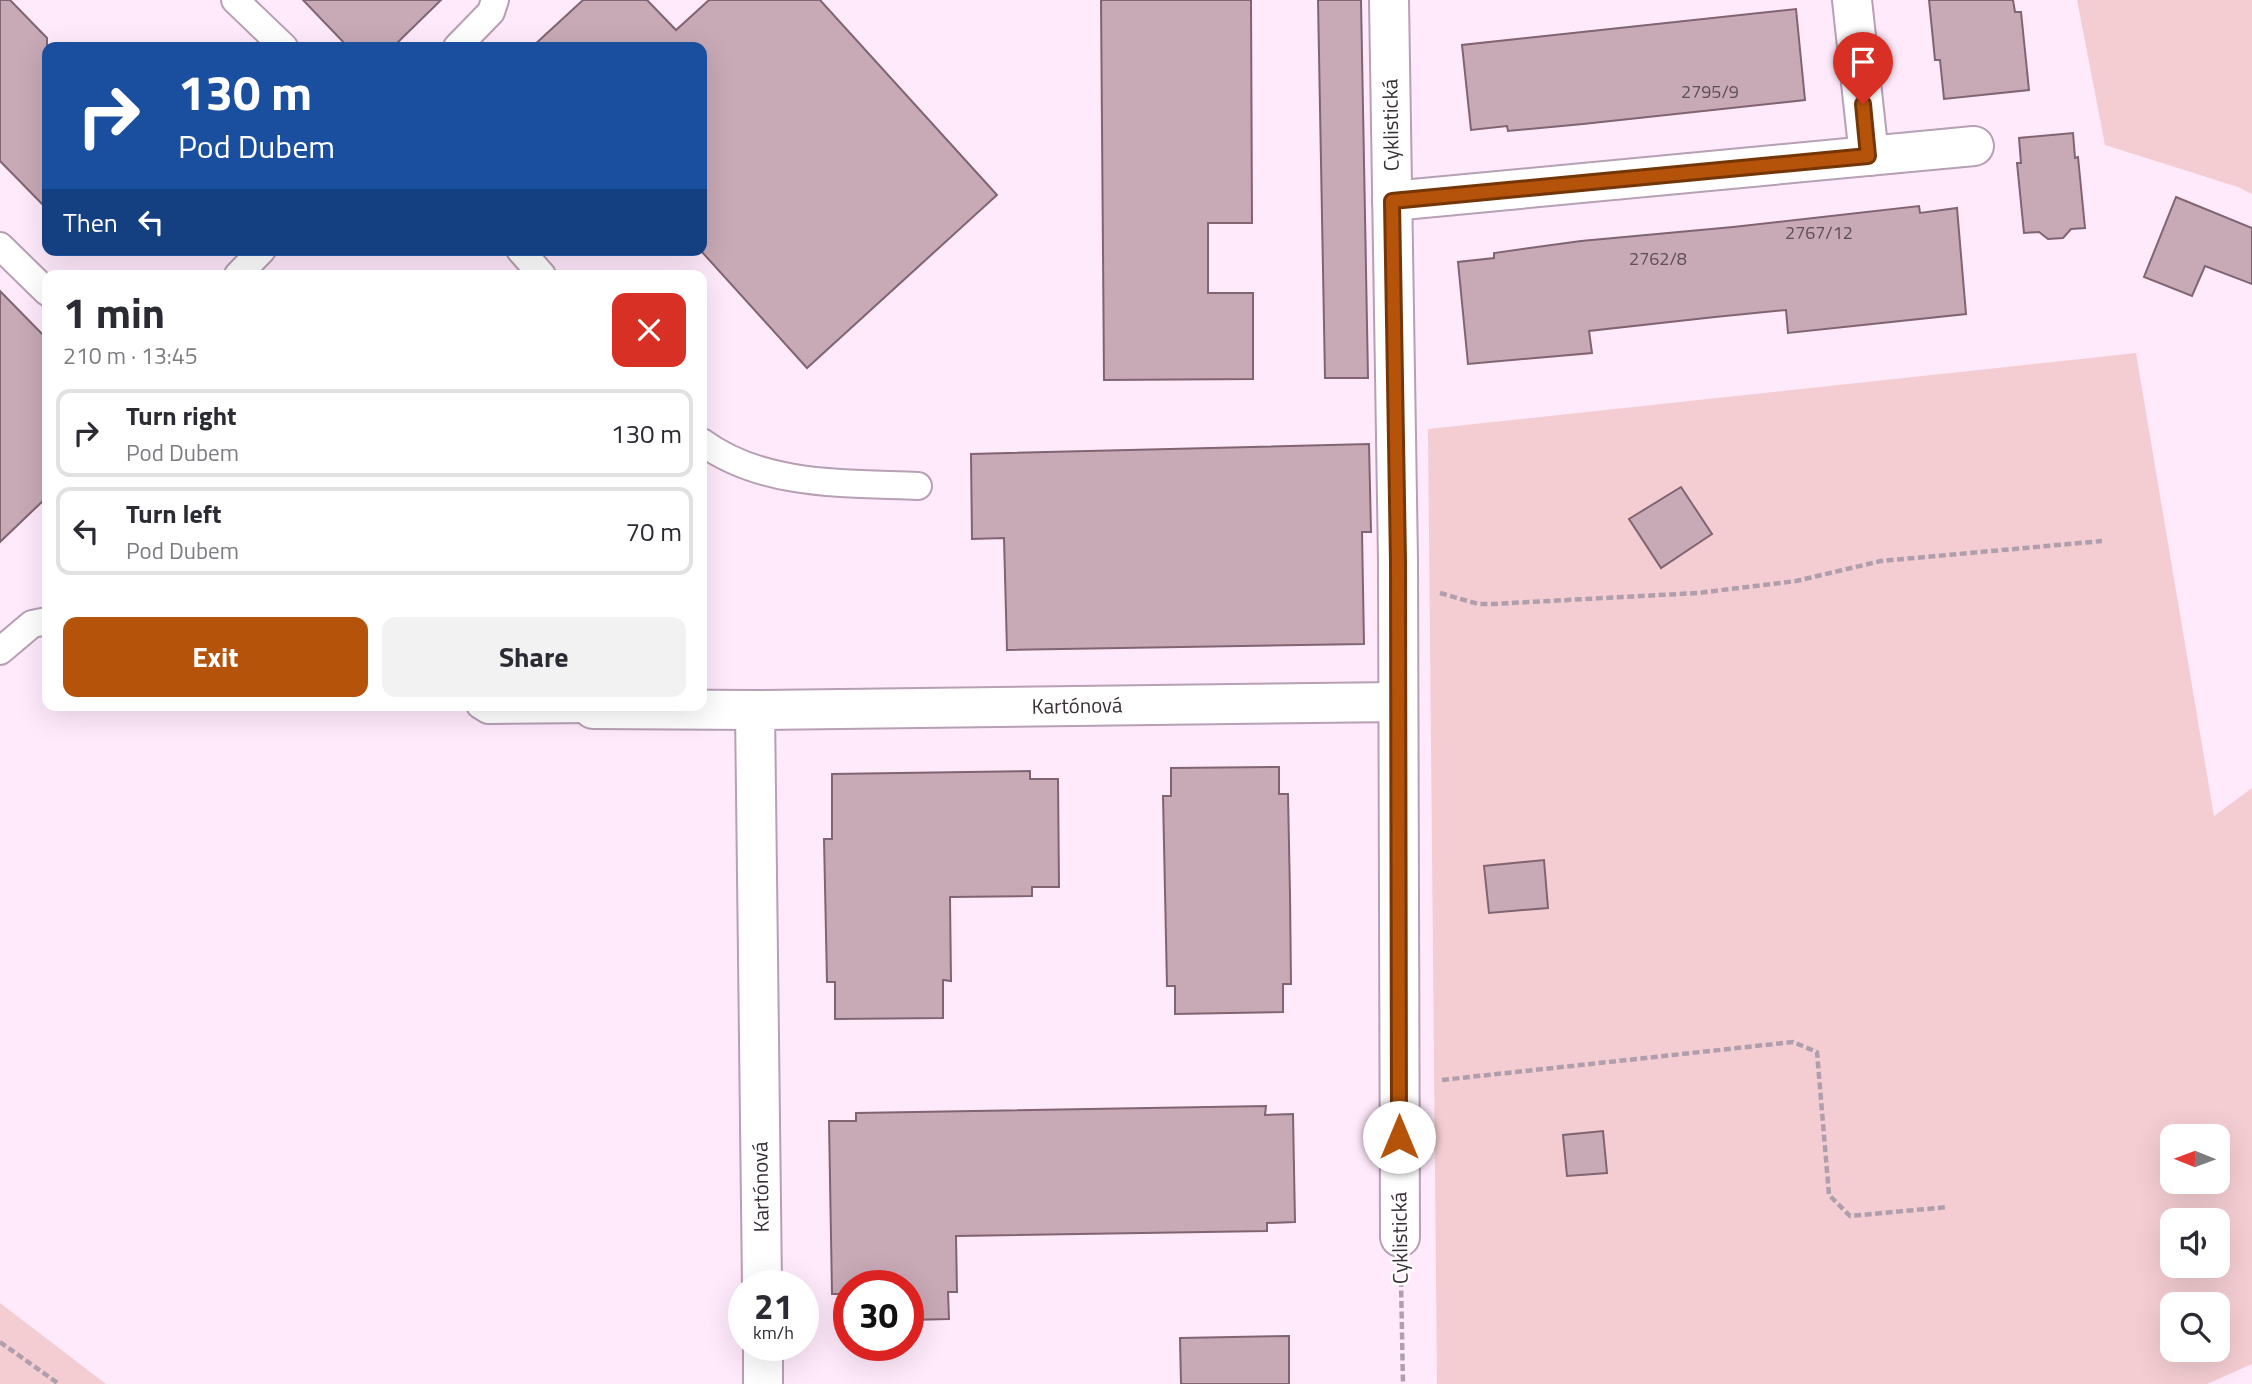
<!DOCTYPE html>
<html lang="en">
<head>
<meta charset="utf-8">
<style>
  :root { --surface:#fff; --page:#f2f2f3; --text:#2b2b33; --muted:#7c7c81; --line:#e1e1e2; --accent:#b45309 }
  body { margin:0; font-family:"Titillium Web",sans-serif; background:var(--page); color:var(--text); height:100vh; display:flex; flex-direction:column; font-size:26px; white-space:nowrap }
  * { box-sizing:border-box; margin:0 }
  p { font-size:23px; color:var(--muted) }
  .icon { flex:none; width:38px; height:38px; fill:none; stroke:currentColor; stroke-width:2; stroke-linecap:round; stroke-linejoin:round }
  .map { position:relative; flex:1; overflow:hidden }
  .drawer { position:absolute; left:42px; top:270px; width:665px; height:441px; display:flex; flex-direction:column; background:var(--surface); border-radius:14px; box-shadow:0 7px 28px #0002 }
  .drawer>* { flex:none }
  .banner { position:absolute; left:42px; top:42px; width:665px; height:214px; border-radius:14px; box-shadow:0 7px 28px #0002; background:#1a4fa0; color:#fff; overflow:hidden }
  .needle { width:46px; rotate:271deg }
  .buttons { position:absolute; left:2160px; top:1124px; display:grid; gap:14px }
  .buttons a { display:grid; place-items:center; width:70px; height:70px; border-radius:14px; background:var(--surface); box-shadow:0 7px 28px #0002; font-size:35px }
  .speed { position:absolute; left:728px; top:1270px; display:flex; gap:14px; font-size:35px; font-weight:700; text-align:center }
  .speed>* { display:grid; place-content:center; width:91px; height:91px; border-radius:50%; background:var(--surface); box-shadow:0 7px 28px #0002; line-height:1 }
  .speed small { font-size:18px; font-weight:400 }
  .speed .limit { border:10px solid #d22; background:#fff; color:#111 }
  .pin { position:absolute; display:grid; place-items:center; width:60px; height:60px; color:#fff; margin:-72px -30px; border-radius:50% 50% 50% 0; rotate:-45deg; box-shadow:0 0 7px #0007 }
  .pin .icon { rotate:45deg }
  .me { position:absolute; width:77px; margin:-38px; rotate:0deg; stroke-linejoin:round; filter:drop-shadow(0 0 5px #0008) }
  .turn { display:flex; align-items:center; gap:24px; height:147px; padding:0 21px; font-size:32px }
  .turn .icon { width:91px; height:91px; stroke-width:2.5 }
  .turn b { display:block; font-size:49px; line-height:60px }
  .then { display:flex; align-items:center; height:66px; padding:0 21px; background:#0003; gap:14px; font-size:26px }
  .round { display:grid; place-items:center; flex:none; width:74px; height:74px; border-radius:14px; background:var(--page) }
  .head { display:flex; align-items:center; justify-content:space-between; height:119px; padding:0 21px }
  h1 { font-size:42px; font-weight:700; line-height:52px }
  .button { display:flex; gap:14px; margin-top:auto; padding:14px 21px }
  .button a { flex:1; height:80px; border-radius:14px; background:var(--accent); color:#fff; font-size:28px; font-weight:700; line-height:80px; text-align:center }
  .button a+a { background:var(--page); color:var(--text) }
  ul { padding:0; list-style:none }
  li { display:flex; align-items:center; gap:21px; height:88px; margin:0 14px 10px; padding:0 7px; border:4px solid var(--line); border-radius:14px }
  li div { flex:1 }
  li b { display:block; font-size:26px }
  li em { font-style:normal }
  .map>svg:first-child { display:block }
</style>
</head>
<body>
<div class="map">
<svg width="2252" height="1384" viewBox="0 0 2252 1384">
  <rect width="100%" height="100%" fill="#ffeafc"/>
  <!-- green -->
  <g fill="#f4cdd2" fill-rule="evenodd">
    <polygon points="2077,0 2252,0 2252,194 2238,187 2105,145"/>
    <path d="M2136,353L2214,816L2252,788V1364L2207,1384H1437L1428,429ZM2172,1136H2217V1181H2172ZM2172,1220H2217V1265H2172ZM2172,1304H2217V1349H2172Z"/>
    <polygon points="0,1303 106,1384 0,1384"/>
  </g>
  <!-- building -->
  <g fill="#c8a9b6" stroke="#816471" stroke-width="2">
    <polygon points="0,0 10,0 47,38 47,209 0,161"/>
    <polygon points="303,0 441,0 393,47 348,47"/>
    <polygon points="583,0 647,0 676,30 709,0 820,0 997,195 807,368 702,252 702,47 532,47"/>
    <polygon points="1101,0 1251,0 1252,223 1208,223 1208,293 1253,293 1253,379 1104,380"/>
    <polygon points="1318,0 1361,0 1368,378 1325,378"/>
    <polygon points="1929,0 2013,0 2015,12 2021,12 2029,90 1944,99 1940,60 1935,60"/>
    <polygon points="1796,9 1805,100 1583,124 1508,131 1507,126 1471,130 1462,45"/>
    <polygon points="2073,133 2075,158 2078,157 2085,228 2071,229 2063,238 2048,239 2039,232 2024,233 2017,163 2021,163 2019,138"/>
    <polygon points="2176,197 2252,228 2252,284 2205,266 2192,296 2144,277"/>
    <polygon points="1919,206 1920,213 1957,208 1966,314 1788,333 1786,310 1715,317 1589,331 1592,353 1468,364 1458,262 1494,258 1494,253 1581,241 1733,227"/>
    <polygon points="0,291 47,339 47,497 0,542"/>
    <polygon points="1369,444 1371,532 1362,532 1364,644 1007,650 1004,538 972,539 971,454"/>
    <polygon points="1681,487 1712,534 1661,568 1629,519"/>
    <polygon points="1279,767 1279,794 1288,794 1290,894 1291,984 1283,984 1283,1012 1175,1014 1175,986 1167,986 1163,796 1171,796 1171,768"/>
    <polygon points="1030,771 1030,779 1058,779 1059,887 1032,887 1032,896 950,897 951,981 943,980 943,1018 835,1019 835,982 827,982 825,886 824,839 832,839 832,774"/>
    <polygon points="1544,860 1548,908 1489,913 1484,866"/>
    <polygon points="1266,1106 1265,1115 1293,1114 1295,1222 1267,1223 1267,1231 956,1236 957,1292 948,1292 949,1319 908,1320 908,1286 849,1286 849,1321 840,1321 839,1294 832,1294 829,1121 856,1121 856,1113"/>
    <polygon points="1603,1131 1607,1173 1567,1176 1563,1135"/>
    <polygon points="1289,1336 1289,1384 1181,1384 1180,1338"/>
  </g>
  <g fill="none" stroke-linecap="round" stroke-linejoin="round">
    <!-- lane casing -->
    <g stroke="#b79fb4" stroke-width="30">
      <g id="lane">
        <polyline points="235,0 284,47"/>
        <polyline points="457,47 491,12 495,0"/>
        <polyline points="0,246 47,292"/>
        <polyline points="520,250 542,275"/>
        <polyline points="238,275 262,250"/>
        <path d="M702,442C763,487 846,483 918,486"/>
        <polyline points="0,651 32,624 47,621"/>
        <polyline points="480,705 488,710 593,709"/>
      </g>
    </g>
    <!-- street casing -->
    <g stroke="#b79fb4" stroke-width="42">
      <g id="street">
        <polyline points="1389,0 1398,561 1400,1237"/>
        <polyline points="1852,0 1869,156"/>
        <polyline points="1392,201 1974,146"/>
        <polyline points="593,709 755,710"/>
        <polyline points="762,1286 755,710 1398,702"/>
        <polyline points="763,1346 763,1384"/>
      </g>
    </g>
    <!-- path -->
    <g stroke="#af9fac" stroke-width="4.5" stroke-dasharray="7 3.5" stroke-linecap="butt">
      <polyline points="1440,593 1478,604 1493,604 1698,593 1796,581 1881,561 2102,541"/>
      <polyline points="1442,1080 1793,1042 1817,1052 1829,1195 1850,1216 1948,1207"/>
      <polyline points="1401,1280 1403,1384"/>
      <polyline points="0,1342 59,1384"/>
    </g>
    <!-- lane -->
    <use href="#lane" stroke="#fff" stroke-width="26"/>
    <!-- street -->
    <use href="#street" stroke="#fff" stroke-width="38"/>
  </g>
  <g fill="none" stroke-linecap="round" stroke-linejoin="round">
    <!-- route casing -->
    <g stroke="#753606" stroke-width="18">
      <polyline id="route" points="1399,1137 1398,561 1392,201 1868,156 1863,104"/>
    </g>
    <!-- route -->
    <use href="#route" stroke="#b45309" stroke-width="12"/>
  </g>
  <g text-anchor="middle" stroke-width="5" stroke-linejoin="round" paint-order="stroke">
    <!-- number labels -->
    <g font-size="18" fill="#5e4e58">
      <text x="1710" y="98">2795/9</text>
      <text x="1819" y="239">2767/12</text>
      <text x="1658" y="265">2762/8</text>
    </g>
    <!-- street labels -->
    <g font-size="21" fill="#3a3038" stroke="#fff">
      <text transform="translate(1391 125) rotate(-91)" y="7">Cyklistická</text>
      <text transform="translate(1077 706) rotate(-1)" y="7">Kartónová</text>
      <text transform="translate(761 1187) rotate(-91)" y="7">Kartónová</text>
      <text transform="translate(1400 1238) rotate(-91)" y="7">Cyklistická</text>
    </g>
  </g>
</svg>
<div class="buttons">
<a><svg class="needle" viewBox="-14 -14 28 28"><path d="M0-13l5 13h-10z" fill="#e53935"/><path d="M0 13l5-13h-10z" fill="#7c7c81"/></svg></a>
<a><svg class="icon" aria-label="sound" viewBox="0 0 24 24"><path d="M4 9h4l5-4v14l-5-4H4zM17 9q2 3 0 6"/></svg></a>
<a><svg class="icon" aria-label="search" viewBox="0 0 24 24"><circle cx="10" cy="10" r="6"/><path d="M15 15l6 6"/></svg></a>
</div>
<div class="speed"><div>21<small>km/h</small></div><div class="limit">30</div></div>
<div class="pin" style="left:1863px;top:104px;background:#d93025"><svg class="icon" aria-label="arrive" viewBox="0 0 24 24"><path d="M6 21V4h12l-3 4 3 4H6"/></svg></div>
<svg class="me" style="left:1399px;top:1137px" viewBox="-20 -20 40 40"><circle r="19" fill="#fff"/><path d="M0-13L10 11 0 6-10 11z" fill="#b45309"/></svg>
<div class="banner">
<div class="turn"><svg class="icon" aria-label="right" viewBox="0 0 24 24"><path d="M7 20v-9h11M14 6l5 5-5 5"/></svg><div><b>130 m</b>Pod Dubem</div></div>
<div class="then">Then<svg class="icon" aria-label="left" viewBox="0 0 24 24"><path d="M17 20v-9H6M10 6l-5 5 5 5"/></svg></div>
</div>
<section class="drawer">
<div class="head"><div><h1>1 min</h1><p>210 m · 13:45</p></div><a class="round" style="background:#d93025;color:#fff"><svg class="icon" aria-label="close" viewBox="0 0 24 24"><path d="M6 6l12 12M18 6L6 18"/></svg></a></div>
<ul>
<li><svg class="icon" aria-label="right" viewBox="0 0 24 24"><path d="M7 20v-9h11M14 6l5 5-5 5"/></svg><div><b>Turn right</b><p>Pod Dubem</p></div><em>130 m</em></li>
<li><svg class="icon" aria-label="left" viewBox="0 0 24 24"><path d="M17 20v-9H6M10 6l-5 5 5 5"/></svg><div><b>Turn left</b><p>Pod Dubem</p></div><em>70 m</em></li>
</ul>
<div class="button"><a>Exit</a><a>Share</a></div>
</section>
</div>
</body>
</html>
